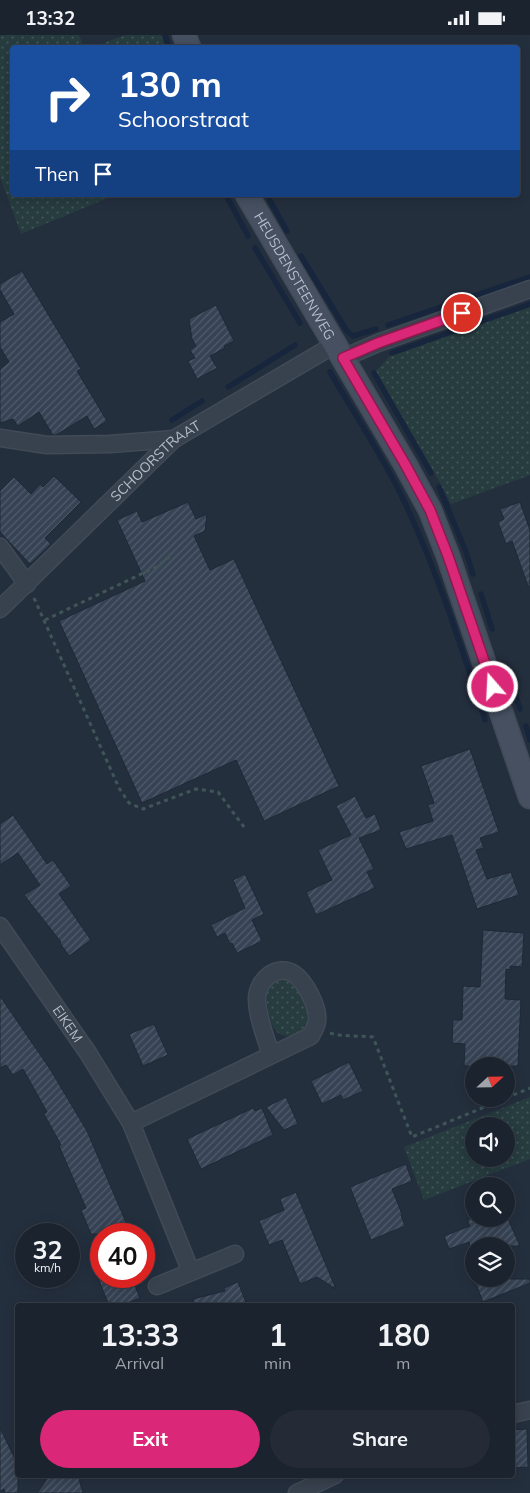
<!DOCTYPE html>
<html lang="en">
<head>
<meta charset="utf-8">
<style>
  :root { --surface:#1b232e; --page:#242b36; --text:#f1f3f6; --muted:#a0a4aa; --line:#39404a; --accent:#db2777 }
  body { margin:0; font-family:Mulish,sans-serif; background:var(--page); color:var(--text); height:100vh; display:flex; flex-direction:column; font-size:19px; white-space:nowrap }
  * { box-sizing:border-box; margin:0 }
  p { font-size:16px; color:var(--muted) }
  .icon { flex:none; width:28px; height:28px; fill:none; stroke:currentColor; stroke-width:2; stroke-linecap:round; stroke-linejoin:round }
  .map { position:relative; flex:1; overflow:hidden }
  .panel { position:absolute; left:15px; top:1268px; width:500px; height:175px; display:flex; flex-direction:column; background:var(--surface); border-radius:5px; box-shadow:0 2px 12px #0003,0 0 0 1px var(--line) }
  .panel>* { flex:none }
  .top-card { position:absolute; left:10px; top:10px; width:510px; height:152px; border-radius:5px; box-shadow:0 2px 12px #0003,0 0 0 1px var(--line); background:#1a4fa0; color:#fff; overflow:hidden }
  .needle { width:32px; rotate:68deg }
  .controls { position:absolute; left:465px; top:1022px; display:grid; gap:10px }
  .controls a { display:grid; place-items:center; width:50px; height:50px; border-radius:50%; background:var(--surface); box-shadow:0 2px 12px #0003,0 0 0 1px var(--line); font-size:25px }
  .speed { position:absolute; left:15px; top:1188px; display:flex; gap:10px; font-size:25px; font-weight:700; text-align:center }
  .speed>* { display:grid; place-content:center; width:65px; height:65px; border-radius:50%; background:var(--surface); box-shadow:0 2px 12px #0003,0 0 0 1px var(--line); line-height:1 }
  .speed small { font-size:12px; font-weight:400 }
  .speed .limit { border:8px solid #d22; background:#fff; color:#111 }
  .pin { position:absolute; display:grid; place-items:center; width:42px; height:42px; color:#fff; margin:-21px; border:2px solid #fff; border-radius:50%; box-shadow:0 1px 5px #0007 }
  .me { position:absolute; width:55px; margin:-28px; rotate:341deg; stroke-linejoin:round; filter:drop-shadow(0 0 4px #0008) }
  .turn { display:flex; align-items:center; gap:18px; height:105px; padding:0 25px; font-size:22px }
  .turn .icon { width:65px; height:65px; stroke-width:2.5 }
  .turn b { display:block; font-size:35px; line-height:42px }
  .then { display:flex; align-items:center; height:48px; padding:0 25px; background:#0003; gap:10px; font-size:19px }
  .eta { display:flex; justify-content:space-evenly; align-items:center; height:85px; text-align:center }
  .eta b { font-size:30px; font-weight:700; line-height:35px }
  .button { display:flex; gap:10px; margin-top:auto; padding:10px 25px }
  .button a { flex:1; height:58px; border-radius:30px; background:var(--accent); color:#fff; font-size:20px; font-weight:700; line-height:58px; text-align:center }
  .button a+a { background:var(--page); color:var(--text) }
  .status { display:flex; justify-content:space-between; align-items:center; height:35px; padding:0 25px; background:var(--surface); direction:ltr }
  .status svg { height:14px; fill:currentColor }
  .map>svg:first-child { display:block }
</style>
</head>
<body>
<div class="status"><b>13:32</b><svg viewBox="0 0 49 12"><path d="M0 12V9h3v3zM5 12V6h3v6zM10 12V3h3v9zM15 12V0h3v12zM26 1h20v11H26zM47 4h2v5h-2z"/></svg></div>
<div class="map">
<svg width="530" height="1458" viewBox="0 0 530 1458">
  <defs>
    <pattern id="grass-dots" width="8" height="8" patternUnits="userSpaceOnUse" patternTransform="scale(1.25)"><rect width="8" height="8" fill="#263c3f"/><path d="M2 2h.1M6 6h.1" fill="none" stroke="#435659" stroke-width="1.8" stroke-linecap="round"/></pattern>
    <pattern id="building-hatch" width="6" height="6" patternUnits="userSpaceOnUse" patternTransform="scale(1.25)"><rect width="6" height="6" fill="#364354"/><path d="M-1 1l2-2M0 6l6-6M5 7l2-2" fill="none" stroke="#515c6b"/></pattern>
  </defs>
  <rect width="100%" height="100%" fill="#242f3e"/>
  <!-- grass -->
  <g fill="url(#grass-dots)" fill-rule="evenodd">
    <polygon points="0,0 79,0 84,12 12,12 12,160 109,160 110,162 21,199 0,142"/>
    <polygon points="125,0 161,0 165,12 93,12"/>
    <path d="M530,272V440L451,469C428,424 401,381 376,336L391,320Z"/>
    <path d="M279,945C290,944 295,949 300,958C303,966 309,974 309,983C308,997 288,1007 277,997C269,989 266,967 267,957L272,948Z"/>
    <path d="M530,1062V1124L424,1165L404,1112ZM506,1091V1124H474V1091Z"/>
  </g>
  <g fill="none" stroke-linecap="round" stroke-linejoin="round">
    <!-- stream -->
    <g stroke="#17263c" stroke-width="5.5">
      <polyline points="165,0 169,12"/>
      <polyline points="226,160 248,201"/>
      <polyline points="267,160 287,196"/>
      <polyline points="255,213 300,288"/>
      <polyline points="301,221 347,296 353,301 376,294"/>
      <polyline points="388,290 530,242"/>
      <polyline points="392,318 530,269"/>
      <path d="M330,337C355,380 384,423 405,468C438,538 461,612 485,685"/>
      <polyline points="374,338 431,438"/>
      <polyline points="228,352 295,310"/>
      <polyline points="172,385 202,366"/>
      <polyline points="439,452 466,517 473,539"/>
      <polyline points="481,559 492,594"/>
      <polyline points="508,637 520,674"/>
      <polyline points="526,691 530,705"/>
    </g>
  </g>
  <!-- building -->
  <g fill="url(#building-hatch)" stroke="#1f2835">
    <polygon points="22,236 81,334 77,336 107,386 94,394 87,381 56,400 53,400 39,377 18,391 13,384 0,388 0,334 9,327 0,312 0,287 14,279 0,255 0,249"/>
    <polygon points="216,270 234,306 224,311 225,313 210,321 217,333 197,344 188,326 195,323 190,315 196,311 192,304 189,284"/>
    <polygon points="54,441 81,467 45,503 51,509 30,529 0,497 0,456 14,442 31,459 40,449 43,452"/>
    <polygon points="188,467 196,484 207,479 205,496 194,501 210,535 234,524 339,751 264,786 236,725 142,768 59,586 145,546 117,485 137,476 142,487"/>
    <polygon points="520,467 530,495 530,551 528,551 512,506 506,509 498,487 504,484 500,474"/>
    <polygon points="470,714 499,797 480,803 484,813 476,815 487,844 511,837 519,860 477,874 452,800 406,814 399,797 433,786 428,770 434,768 421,731"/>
    <polygon points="355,761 366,783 375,779 381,795 359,803 374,834 367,837 375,853 316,880 306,857 332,845 318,815 351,800 336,771"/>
    <polygon points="13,780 47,829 53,825 71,851 59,859 91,905 69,921 60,908 61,907 24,860 40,850 18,818 0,830 0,789"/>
    <polygon points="245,839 264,879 252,885 262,906 237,918 232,908 230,909 225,898 217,902 211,890 245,873 233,845"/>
    <polygon points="483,895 524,898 522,932 510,931 511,935 506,934 505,964 521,965 518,1031 464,1031 465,1009 452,1008 453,985 462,985 463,951 480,952"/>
    <polygon points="0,961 50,1034 87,1096 131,1199 91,1199 81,1175 86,1173 59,1111 61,1110 44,1079 47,1077 23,1034 13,1040 6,1030 0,1033"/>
    <polygon points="154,989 168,1020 143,1031 129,999"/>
    <polygon points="349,1027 363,1056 343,1065 341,1060 322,1069 311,1046"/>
    <polygon points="286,1062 298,1089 284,1095 266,1072"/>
    <polygon points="253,1073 255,1076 262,1073 273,1100 201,1134 187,1104"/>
    <polygon points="406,1129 412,1146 392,1154 402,1179 401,1180 405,1191 371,1205 350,1152"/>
    <polygon points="296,1157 316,1206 336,1254 317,1242 300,1249 282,1205 269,1210 259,1186 284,1175 280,1164"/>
    <polygon points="467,1184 508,1184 520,1211 470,1211 469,1207 449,1214 444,1201 470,1191"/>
    <polygon points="97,1241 131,1241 140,1263 122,1270 109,1270"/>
    <polygon points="474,1244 530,1244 530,1248 483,1267"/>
    <polygon points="238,1247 247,1270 194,1270 193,1264 225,1256 224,1253"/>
    <polygon points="0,1393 18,1430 18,1458 5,1458 4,1454 0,1456"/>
    <polygon points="527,1394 528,1432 512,1433 512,1395"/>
    <polygon points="50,1440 78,1440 83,1458 37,1458"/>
  </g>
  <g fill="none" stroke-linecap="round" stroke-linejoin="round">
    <!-- street casing -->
    <g stroke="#414a57" stroke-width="19">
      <g id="street">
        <polyline points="343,323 378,308 530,254"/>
        <polyline points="0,403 47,410 110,409 174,404"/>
        <polyline points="0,512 27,549"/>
        <path id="s1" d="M0,574L174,404L334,310"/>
        <path id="s2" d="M0,891L88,1018L131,1088L191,1237"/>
        <path d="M131,1088L311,1001C313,996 317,991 317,986C319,973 305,946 294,939C277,928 257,945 257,964C257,982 266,1003 271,1020"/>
        <polyline points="157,1251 235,1219"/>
        <polyline points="512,1379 530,1375"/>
        <polyline points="297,1458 335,1440"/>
      </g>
    </g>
    <!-- secondary casing -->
    <g stroke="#414a57" stroke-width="25">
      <g id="secondary">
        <polyline points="184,0 189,12"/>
        <path id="s3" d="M247,160L405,429L430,475L448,521L530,762"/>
      </g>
    </g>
    <!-- path -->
    <g stroke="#3f5557" stroke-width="3" stroke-dasharray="4 4" stroke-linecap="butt">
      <polyline points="34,563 119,753 129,768 143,774 196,754 218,757 244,792"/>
      <polyline points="45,585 158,531 170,521"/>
      <polyline points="330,998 337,1000 373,1002 412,1102 504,1064"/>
      <polyline points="506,1063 530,1053"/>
    </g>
    <!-- street -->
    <use href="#street" stroke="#38414e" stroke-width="16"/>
    <!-- secondary -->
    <use href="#secondary" stroke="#465061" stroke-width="22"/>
  </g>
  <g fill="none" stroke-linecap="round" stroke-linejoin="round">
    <!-- route casing -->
    <g stroke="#8e194d" stroke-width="12">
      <polyline id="route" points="462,278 378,308 343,323 405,429 430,475 448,521 493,652"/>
    </g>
    <!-- route -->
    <use href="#route" stroke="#db2777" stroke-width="9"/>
  </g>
  <g text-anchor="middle" stroke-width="5" stroke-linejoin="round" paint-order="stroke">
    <!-- street labels -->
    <g font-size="14" fill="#b4bcc9" stroke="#1d2633">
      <text dy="5" stroke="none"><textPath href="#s3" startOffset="94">HEUSDENSTEENWEG</textPath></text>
      <text dy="5" stroke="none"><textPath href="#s1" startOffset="215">SCHOORSTRAAT</textPath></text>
      <text dy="5" stroke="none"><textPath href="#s2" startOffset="119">EIKEM</textPath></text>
    </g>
  </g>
</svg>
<div class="controls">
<a><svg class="needle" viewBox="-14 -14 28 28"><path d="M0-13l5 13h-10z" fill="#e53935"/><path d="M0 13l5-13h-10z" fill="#a0a4aa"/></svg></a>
<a><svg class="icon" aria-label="sound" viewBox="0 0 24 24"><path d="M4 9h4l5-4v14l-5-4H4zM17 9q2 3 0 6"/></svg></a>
<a><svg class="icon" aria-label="search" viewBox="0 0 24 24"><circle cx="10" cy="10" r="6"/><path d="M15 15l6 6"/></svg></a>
<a><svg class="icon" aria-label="layers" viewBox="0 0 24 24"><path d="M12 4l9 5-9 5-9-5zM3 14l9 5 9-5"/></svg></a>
</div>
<div class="speed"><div>32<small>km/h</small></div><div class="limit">40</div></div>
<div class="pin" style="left:462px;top:278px;background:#d93025"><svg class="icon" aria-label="arrive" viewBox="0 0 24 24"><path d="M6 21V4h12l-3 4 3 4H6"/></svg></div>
<svg class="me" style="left:493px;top:652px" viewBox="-20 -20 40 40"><circle r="17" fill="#db2777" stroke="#fff" stroke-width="3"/><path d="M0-11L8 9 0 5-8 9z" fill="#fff"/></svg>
<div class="top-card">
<div class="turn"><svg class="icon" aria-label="right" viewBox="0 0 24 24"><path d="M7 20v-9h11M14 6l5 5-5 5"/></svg><div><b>130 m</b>Schoorstraat</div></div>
<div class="then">Then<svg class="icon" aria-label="arrive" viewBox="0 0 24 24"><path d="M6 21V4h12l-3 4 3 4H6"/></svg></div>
</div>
<section class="panel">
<div class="eta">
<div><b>13:33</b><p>Arrival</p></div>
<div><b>1</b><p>min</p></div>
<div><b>180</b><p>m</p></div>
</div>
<div class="button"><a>Exit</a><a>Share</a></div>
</section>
</div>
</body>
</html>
